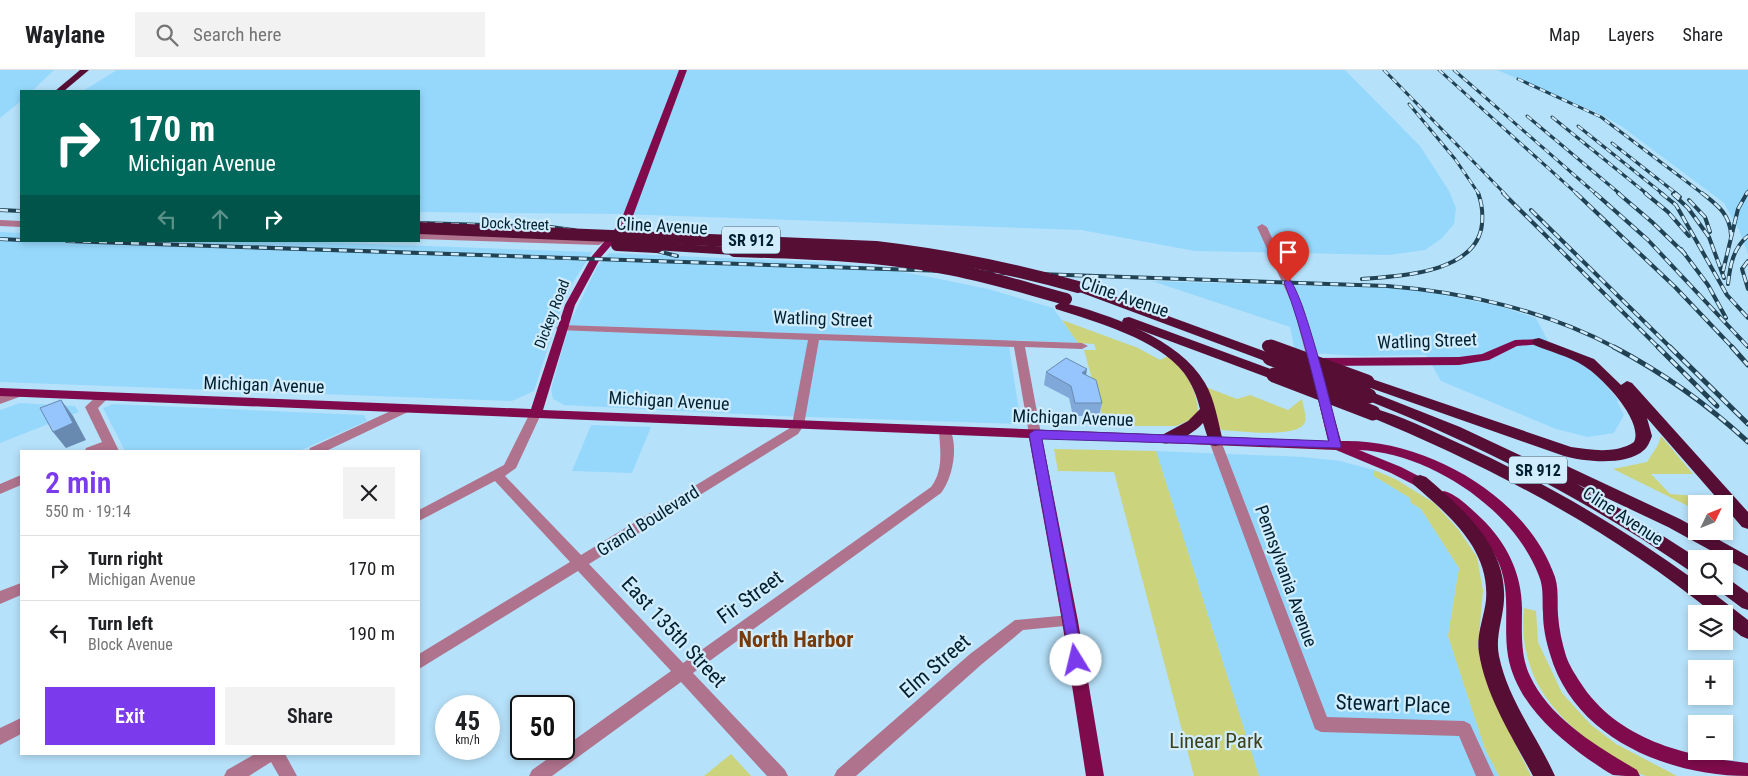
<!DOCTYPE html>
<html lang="en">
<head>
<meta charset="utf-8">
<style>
  :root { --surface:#fff; --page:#f2f2f2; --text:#202124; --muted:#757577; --line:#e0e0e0; --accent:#7c3aed }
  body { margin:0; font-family:"Roboto Condensed",sans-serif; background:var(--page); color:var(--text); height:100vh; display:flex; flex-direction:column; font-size:19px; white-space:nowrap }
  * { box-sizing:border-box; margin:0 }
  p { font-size:16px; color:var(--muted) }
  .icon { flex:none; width:28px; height:28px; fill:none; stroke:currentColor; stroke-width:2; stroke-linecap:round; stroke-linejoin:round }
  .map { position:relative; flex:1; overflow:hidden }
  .drawer { position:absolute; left:20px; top:380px; width:400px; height:305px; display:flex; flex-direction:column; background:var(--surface); border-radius:0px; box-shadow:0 2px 8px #0003 }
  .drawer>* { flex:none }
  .hud { position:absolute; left:20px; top:20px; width:400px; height:152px; border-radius:0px; box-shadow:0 2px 8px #0003; background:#00695c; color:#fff; overflow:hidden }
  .needle { width:32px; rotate:47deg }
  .buttons { position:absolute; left:1688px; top:425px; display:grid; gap:10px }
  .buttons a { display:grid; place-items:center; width:45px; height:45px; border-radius:0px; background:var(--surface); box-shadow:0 2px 8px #0003; font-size:25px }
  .speed { position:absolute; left:435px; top:625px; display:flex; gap:10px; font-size:25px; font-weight:700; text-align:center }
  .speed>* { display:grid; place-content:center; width:65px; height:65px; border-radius:50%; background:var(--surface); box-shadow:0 2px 8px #0003; line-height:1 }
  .speed small { font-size:12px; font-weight:400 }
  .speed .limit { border:2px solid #111; border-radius:8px; background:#fff; color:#111 }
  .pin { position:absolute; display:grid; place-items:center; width:42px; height:42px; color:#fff; margin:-51px -21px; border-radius:50% 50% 50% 0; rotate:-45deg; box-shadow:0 0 5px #0007 }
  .pin .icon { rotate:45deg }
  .me { position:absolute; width:55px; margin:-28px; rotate:351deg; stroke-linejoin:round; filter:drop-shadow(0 0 4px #0008) }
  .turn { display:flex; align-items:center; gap:18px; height:105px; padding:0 25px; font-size:22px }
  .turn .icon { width:65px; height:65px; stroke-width:2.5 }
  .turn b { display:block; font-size:35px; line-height:42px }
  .lanes { display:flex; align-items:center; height:48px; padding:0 25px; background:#0003; justify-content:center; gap:25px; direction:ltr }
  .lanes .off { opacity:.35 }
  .round { display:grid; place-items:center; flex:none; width:52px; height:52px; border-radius:0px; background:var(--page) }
  .overview { display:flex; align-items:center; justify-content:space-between; height:85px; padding:0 25px }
  h1 { font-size:30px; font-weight:600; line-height:38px; color:var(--accent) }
  .primary-button { display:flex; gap:10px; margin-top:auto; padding:10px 25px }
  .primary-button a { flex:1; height:58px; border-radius:0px; background:var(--accent); color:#fff; font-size:20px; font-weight:600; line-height:58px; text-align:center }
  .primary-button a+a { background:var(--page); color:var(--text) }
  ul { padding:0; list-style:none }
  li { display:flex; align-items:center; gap:15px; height:65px; padding:0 25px; border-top:1px solid var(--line) }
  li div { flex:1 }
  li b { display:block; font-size:19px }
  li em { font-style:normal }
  header { display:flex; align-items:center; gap:30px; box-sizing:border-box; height:70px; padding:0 25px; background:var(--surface); border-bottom:1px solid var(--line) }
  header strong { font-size:24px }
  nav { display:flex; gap:28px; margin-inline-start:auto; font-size:18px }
  .search { width:350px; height:45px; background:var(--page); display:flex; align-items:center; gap:12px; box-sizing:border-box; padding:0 18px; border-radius:0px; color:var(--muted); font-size:19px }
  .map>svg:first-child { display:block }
</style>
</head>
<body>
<header>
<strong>Waylane</strong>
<div class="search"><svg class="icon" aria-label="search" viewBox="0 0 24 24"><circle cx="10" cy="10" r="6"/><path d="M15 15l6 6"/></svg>Search here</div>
<nav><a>Map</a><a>Layers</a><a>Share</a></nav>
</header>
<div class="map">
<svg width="1748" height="706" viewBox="0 0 1748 706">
  <rect width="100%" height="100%" fill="#b6e1fa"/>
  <!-- built -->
  <g fill="#96d8fc">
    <polygon points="0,0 54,0 32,21 21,21 21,31 0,48"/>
    <polygon points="117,0 1345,0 1420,76 1449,121 1456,138 1454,154 1441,169 1425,180 1389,185 1195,181 1081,160 619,144 419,142 419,21 83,21"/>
    <polygon points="1497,0 1748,0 1748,184 1739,160 1724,133 1621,56 1598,43"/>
    <polygon points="0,162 21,163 21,171 288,171 592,182 571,216 556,253 534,321 512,331 0,312"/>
    <polygon points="609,183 816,192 863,196 920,205 988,219 1053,238 1078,273 1008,270 1021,354 781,346 564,335 553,329 551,319 570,252 597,197"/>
    <polygon points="1152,211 1415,219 1498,236 1536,248 1552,279 1593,299 1619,331 1617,331 1624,345 1614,363 1588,367 1556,359 1441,311 1426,285 1361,286 1295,282 1290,257"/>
    <polygon points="20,333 75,336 79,342 0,373 0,340"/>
    <polygon points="113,334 364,345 367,351 299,381 125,381 103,338"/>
    <polygon points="591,355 651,357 632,403 572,401"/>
    <polygon points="1156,381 1304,387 1340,391 1374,400 1374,406 1410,428 1411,433 1421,439 1459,498 1448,566 1485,679 1499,706 1259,706"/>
  </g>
  <!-- green -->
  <g fill="#cbd37c">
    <path d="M1062,250L1138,278L1160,290L1168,286C1185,301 1197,318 1198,342L1190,350L1176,356H1105L1084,280H1096L1094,274L1078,273Z"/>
    <path d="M1203,316L1237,329L1250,325L1288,340L1302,329C1303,336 1307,346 1305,352C1299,369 1238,361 1222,360L1217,356Z"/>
    <polygon points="1661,366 1693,404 1651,404 1670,424 1711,427 1717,434 1696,434 1696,440 1613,399 1647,392 1658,375"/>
    <polygon points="1054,379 1156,381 1259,706 1194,706 1114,402 1058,401"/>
    <polygon points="1374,400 1397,410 1434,433 1458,459 1477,487 1483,521 1478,577 1507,657 1531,706 1499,706 1485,679 1448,566 1459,498 1421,439 1411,433 1410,428 1374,406"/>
    <path d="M1524,538L1536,541L1538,572L1562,623L1590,654L1616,674L1677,706C1668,706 1655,706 1646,706C1632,702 1612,688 1600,679C1549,643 1518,602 1524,538Z"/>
    <polygon points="731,684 751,706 704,706"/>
  </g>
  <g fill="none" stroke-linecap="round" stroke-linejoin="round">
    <!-- minor -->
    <g fill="#b0738d" fill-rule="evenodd">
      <polygon points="0,150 21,151 21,157 0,156"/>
      <polygon points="1262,154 1267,157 1303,236 1320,292 1318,295 1314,296 1308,292 1293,236 1257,157"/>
      <polygon points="419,163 599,169 604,172 599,175 419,169"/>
      <path d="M562,255L1082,273L1088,276L1082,279L1025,277L1041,364L1035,368L1029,364L1014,277L819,270L804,355L798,364L589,494L683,593L931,417C944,400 940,379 939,360L945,356L949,357C959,375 953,408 941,423L693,603L785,700L788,706H767L681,612L552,706H529L532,700L671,601L578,501L419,599V584L570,492L495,411L419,451V440L504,395L532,339H540L542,342L516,398L505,406L581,485L790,358L792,355L808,270L558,260L556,258L558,256Z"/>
      <polygon points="18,319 24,323 22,326 0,334 0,326"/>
      <polygon points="104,322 110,326 98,338 119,381 85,381 86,378 102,372 85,337 100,323"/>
      <polygon points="406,334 412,338 410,341 326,381 309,381 310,378"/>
      <polygon points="1215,367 1221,371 1327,647 1464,651 1470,654 1494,706 1476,706 1459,666 1321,662 1315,659 1209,371"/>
      <polygon points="21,405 21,415 0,424 0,414"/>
      <polygon points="21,513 21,525 0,534 0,521"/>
      <polygon points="1070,545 1075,547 1078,551 1075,555 1023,560 982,594 856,706 834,706 837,700 970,584 1015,550"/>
      <polygon points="21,648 21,664 0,675 0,658"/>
      <polygon points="255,684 285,684 297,706 279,706 271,692 249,706 224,706 227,700"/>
    </g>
    <!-- major -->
    <g fill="#7f0b4d" fill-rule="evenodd">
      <path d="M679,0H687L630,154L601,187L575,235L543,340L1328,371L1315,317L1321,313L1325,314L1341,371C1425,368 1527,426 1555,507C1559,519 1557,533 1558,545C1559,559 1562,573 1566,586C1569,595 1575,604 1580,612C1617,670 1685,686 1748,693V706C1668,706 1574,668 1550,584C1546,571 1543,557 1543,543C1542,531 1544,518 1539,506C1514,439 1430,383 1359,380L1401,397L1432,413L1434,416L1432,419H1422L1391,403L1336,380L1042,368L1078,551L1104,706H1086L1062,551L1029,368L0,326V318L531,339L565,235L592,186L620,153Z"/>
      <polygon points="1539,269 1543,270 1545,272 1543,274 1517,276 1489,290 1459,295 1318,296 1312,292 1318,288 1459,287 1482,284 1515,270"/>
      <path d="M1444,421C1458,425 1470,438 1481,448C1506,472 1522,503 1522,539C1522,561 1520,585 1530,606C1550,649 1598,677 1637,700L1640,706C1632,706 1620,706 1613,705C1605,701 1596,694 1588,689C1553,664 1516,631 1508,586C1503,556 1511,526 1500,496C1489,467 1463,446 1439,429L1437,426L1439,423Z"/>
    </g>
    <!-- highway -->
    <g fill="#560e35" fill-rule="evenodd">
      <polygon points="80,0 89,0 64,21 55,21"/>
      <polygon points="657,173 734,177 740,181 734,185 653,180 651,177"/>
      <polygon points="1078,213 1275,285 1277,288 1275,291 1265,291 1074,220 1072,217"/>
      <path d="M1061,232C1108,244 1179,268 1205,313C1215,330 1218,352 1223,371L1220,375L1215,376L1210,375L1203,353C1195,362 1174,376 1162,373L1159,369L1162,365L1188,351L1200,339C1197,326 1192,314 1184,303C1158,269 1096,252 1056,239L1055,236Z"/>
      <polygon points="1129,247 1279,302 1281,305 1279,308 1269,308 1124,254 1122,251 1124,248"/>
      <path d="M1539,268L1594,289L1621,315L1627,311L1632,313L1748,442V459L1742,457L1724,436V434H1722L1647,348L1652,366C1650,371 1648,377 1644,380C1627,396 1585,392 1564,386L1362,315L1360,312L1362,309H1372L1571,377C1591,380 1616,384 1634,372C1644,351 1602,307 1584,296C1569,286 1550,282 1534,275L1532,272L1534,269Z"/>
      <path d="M1369,321L1460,357L1539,394L1540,389L1546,388L1552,389L1680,449L1696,458V461H1703L1748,486V501L1668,457L1577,414L1624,441L1699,489H1696V503L1690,501C1587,430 1480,375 1364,329L1362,326L1364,323Z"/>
      <path d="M1373,338C1401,346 1428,359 1454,371C1539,409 1620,456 1696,511V516H1704L1748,550V569L1741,566L1724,552V544H1714C1610,459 1491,397 1368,346L1366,343L1368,340Z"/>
      <path d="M1420,405L1426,407C1463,439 1507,476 1504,530C1503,549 1495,567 1499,586C1508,630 1537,666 1555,706H1533C1513,668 1486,627 1479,583C1476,565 1484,548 1486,530C1490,479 1449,445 1414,415L1412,411L1414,407Z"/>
      <polygon points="1724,508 1730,510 1748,523 1748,540 1742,538 1718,520 1716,516 1724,516"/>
    </g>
    <!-- rail-far2 casing -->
    <g stroke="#204253" stroke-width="3">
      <g id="rail-far2">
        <polyline points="1384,0 1505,124"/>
        <polyline points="1439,0 1577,124"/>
        <polyline points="1454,0 1596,124"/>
        <polyline points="1518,9 1601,47 1703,124"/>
        <polyline points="1409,34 1455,89 1479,124"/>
        <polyline points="1527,46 1620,124"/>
        <polyline points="1552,47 1647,124"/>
        <polyline points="1578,56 1663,124"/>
        <polyline points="1612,73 1677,124"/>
        <polyline points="1746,124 1748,121"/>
      </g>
    </g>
    <!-- rail-far1 casing -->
    <g stroke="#204253" stroke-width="4">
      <g id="rail-far1">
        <polyline points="1503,123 1659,278"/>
        <polyline points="1576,123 1675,217 1733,278"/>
        <polyline points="1595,123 1648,170 1748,277"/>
        <polyline points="1618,123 1652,152 1685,184"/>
        <polyline points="1645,123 1668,142 1689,166"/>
        <polyline points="1661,123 1676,135 1727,225 1748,248"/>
        <polyline points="1675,123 1680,127"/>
        <path d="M1702,123C1717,135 1730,144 1731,165"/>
        <polyline points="1673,124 1688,138 1709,167 1724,208"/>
        <polyline points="1689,130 1705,147 1710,162"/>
        <polyline points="0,140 21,141"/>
        <polyline points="1531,140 1671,278"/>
        <polyline points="419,153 550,157 573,160 677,186"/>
        <polyline points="0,169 21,170"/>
        <path d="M67,171L1387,216C1465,222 1547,241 1616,278"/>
        <polyline points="1681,179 1708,215 1726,248"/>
        <polyline points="1748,191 1742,199 1748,219"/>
        <polyline points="1723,201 1738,139 1747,123"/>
        <path d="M1362,209C1400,206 1477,203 1482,154C1483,143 1482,133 1478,123"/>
        <path d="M1728,214C1730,196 1733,178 1748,166"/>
      </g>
    </g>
    <!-- rail casing -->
    <g stroke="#204253" stroke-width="5">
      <g id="rail">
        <path d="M1614,277C1665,304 1706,333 1748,372"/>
        <polyline points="1658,277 1717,336"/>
        <polyline points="1670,277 1748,354"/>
        <polyline points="1732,277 1748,295"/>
      </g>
    </g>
    <!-- rail-far2 -->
    <use href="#rail-far2" stroke="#d0ecfd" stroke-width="2" stroke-dasharray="6" stroke-linecap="butt"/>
    <!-- rail-far1 -->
    <use href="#rail-far1" stroke="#d0ecfd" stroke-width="2.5" stroke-dasharray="8" stroke-linecap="butt"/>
    <!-- rail -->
    <use href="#rail" stroke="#d0ecfd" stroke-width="3" stroke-dasharray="9" stroke-linecap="butt"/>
    <!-- highway-bridge-far1 -->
    <g stroke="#560e35" stroke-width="12">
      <path d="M419,158L876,177C944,185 1011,198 1078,217"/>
      <polyline points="617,175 657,177"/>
      <path d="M734,181C804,183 874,185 944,198C985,205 1025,218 1066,229"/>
      <polyline points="1268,276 1274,278"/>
    </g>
    <!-- highway-bridge -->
    <g stroke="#560e35" stroke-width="15">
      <polyline points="1271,277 1367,312"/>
      <polyline points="1270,288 1369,326"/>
      <polyline points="1274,305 1373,343"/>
    </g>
  </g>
  <!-- wall -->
  <polygon fill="#80a9d9" points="1046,302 1086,305 1102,333 1099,346 1073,346 1069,328 1044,315"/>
  <!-- shaded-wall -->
  <g fill="#688ab0">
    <polygon points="1087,299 1085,312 1082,303"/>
    <polygon points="61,330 73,346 86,370 66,378 53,362"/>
  </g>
  <!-- building -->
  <g fill="#95c5fc" stroke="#688ab0">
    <polygon points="1066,288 1087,299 1082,303 1096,310 1102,333 1075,333 1071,316 1046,302"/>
    <polygon points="61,330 73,353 53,362 40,338"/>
  </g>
  <!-- route -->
  <path fill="#7c3aed" stroke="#51269a" d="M1288,209C1302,214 1336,354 1341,376L1340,378L1042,369L1083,590L1081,594L1076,596L1071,594L1029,364L1035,360L1329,371C1315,318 1304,263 1284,212Z"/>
  <g text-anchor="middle" stroke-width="4.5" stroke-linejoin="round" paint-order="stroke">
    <!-- far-street labels -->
    <g font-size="15" fill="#00202f" stroke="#d0ecfd">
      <text transform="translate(515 154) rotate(2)" y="5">Dock Street</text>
      <text transform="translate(552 244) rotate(-69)" y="5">Dickey Road</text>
    </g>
    <!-- shield labels -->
    <g fill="#d0ecfd" stroke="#3e5d6d" stroke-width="1">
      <rect x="722" y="156.5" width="58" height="27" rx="4"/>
      <rect x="1509" y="386.5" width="58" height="27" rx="4"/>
    </g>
    <g font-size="16" font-weight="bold" fill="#00202f">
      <text x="751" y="176">SR 912</text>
      <text x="1538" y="406">SR 912</text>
    </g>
    <!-- street labels -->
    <g font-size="18" fill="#00202f" stroke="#d0ecfd">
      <text transform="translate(662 156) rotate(3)" y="6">Cline Avenue</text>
      <text transform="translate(1125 227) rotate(19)" y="6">Cline Avenue</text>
      <text transform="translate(823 249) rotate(2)" y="6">Watling Street</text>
      <text transform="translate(1427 271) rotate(-2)" y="6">Watling Street</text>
      <text transform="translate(264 315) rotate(2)" y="6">Michigan Avenue</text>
      <text transform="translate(669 331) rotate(3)" y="6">Michigan Avenue</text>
      <text transform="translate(1073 348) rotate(2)" y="6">Michigan Avenue</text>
      <text transform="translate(1623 446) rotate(33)" y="6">Cline Avenue</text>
      <text transform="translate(648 451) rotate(-32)" y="6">Grand Boulevard</text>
      <text transform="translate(1286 506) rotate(70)" y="6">Pennsylvania Avenue</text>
    </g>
    <!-- near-street labels -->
    <g font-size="21" fill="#00202f" stroke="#d0ecfd">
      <text transform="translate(750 527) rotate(-36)" y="7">Fir Street</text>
      <text transform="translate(674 562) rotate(47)" y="7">East 135th Street</text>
      <text transform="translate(935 596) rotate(-41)" y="7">Elm Street</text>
      <text transform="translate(1393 634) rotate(2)" y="7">Stewart Place</text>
    </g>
    <!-- near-park labels -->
    <g font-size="21" fill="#3f4219" stroke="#d0ecfd">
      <text x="1216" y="678">Linear Park</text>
    </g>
    <!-- near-neighbourhood labels -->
    <g font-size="22" font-weight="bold" fill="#763b0a" stroke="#d0ecfd">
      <text x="796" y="577">North Harbor</text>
    </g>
  </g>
</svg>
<div class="buttons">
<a><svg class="needle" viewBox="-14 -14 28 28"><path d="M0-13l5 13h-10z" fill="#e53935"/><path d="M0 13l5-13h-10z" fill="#757577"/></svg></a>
<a><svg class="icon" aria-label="search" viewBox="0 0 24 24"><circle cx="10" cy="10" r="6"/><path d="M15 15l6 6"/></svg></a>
<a><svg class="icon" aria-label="layers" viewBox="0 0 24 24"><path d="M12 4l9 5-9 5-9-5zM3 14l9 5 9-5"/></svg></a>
<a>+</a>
<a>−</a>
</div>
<div class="speed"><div>45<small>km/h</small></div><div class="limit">50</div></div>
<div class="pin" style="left:1288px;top:212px;background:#d93025"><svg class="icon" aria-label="arrive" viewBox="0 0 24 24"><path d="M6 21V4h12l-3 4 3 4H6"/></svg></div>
<svg class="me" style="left:1076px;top:590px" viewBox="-20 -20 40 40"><circle r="19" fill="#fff"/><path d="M0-13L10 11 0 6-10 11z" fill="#7c3aed"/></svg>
<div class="hud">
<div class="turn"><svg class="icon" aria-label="right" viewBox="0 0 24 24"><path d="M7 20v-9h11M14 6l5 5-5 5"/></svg><div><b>170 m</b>Michigan Avenue</div></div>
<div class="lanes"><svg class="icon off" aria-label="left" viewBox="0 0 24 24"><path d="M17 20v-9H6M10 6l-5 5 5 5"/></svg><svg class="icon off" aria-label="ahead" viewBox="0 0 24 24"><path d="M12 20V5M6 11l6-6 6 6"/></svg><svg class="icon" aria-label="right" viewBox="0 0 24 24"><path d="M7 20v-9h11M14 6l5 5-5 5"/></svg></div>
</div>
<section class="drawer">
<div class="overview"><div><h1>2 min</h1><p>550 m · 19:14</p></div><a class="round"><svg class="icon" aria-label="close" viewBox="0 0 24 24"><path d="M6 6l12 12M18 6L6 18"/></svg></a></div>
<ul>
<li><svg class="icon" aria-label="right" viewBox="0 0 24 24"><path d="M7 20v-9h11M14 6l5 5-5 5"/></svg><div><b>Turn right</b><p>Michigan Avenue</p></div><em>170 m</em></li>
<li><svg class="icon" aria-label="left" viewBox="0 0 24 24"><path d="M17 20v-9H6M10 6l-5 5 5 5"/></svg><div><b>Turn left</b><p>Block Avenue</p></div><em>190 m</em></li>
</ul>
<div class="primary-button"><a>Exit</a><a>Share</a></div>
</section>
</div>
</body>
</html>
